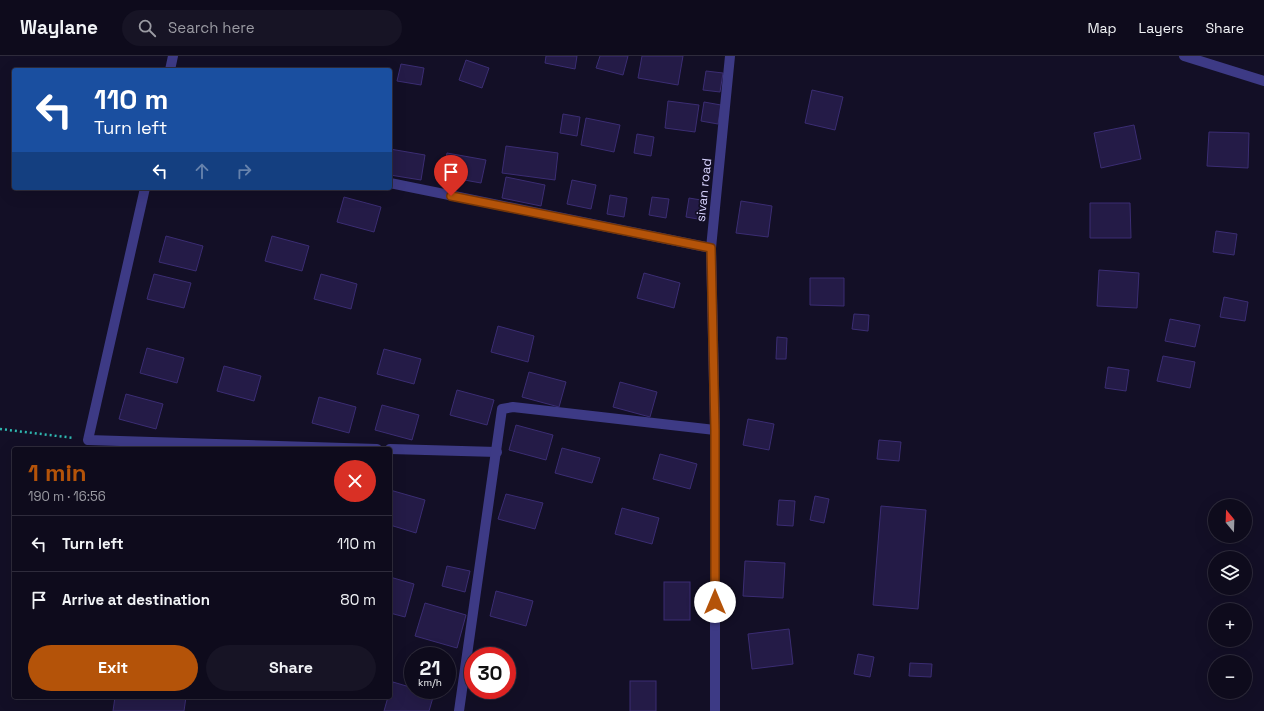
<!DOCTYPE html>
<html lang="en">
<head>
<meta charset="utf-8">
<style>
  :root { --surface:#0e0b1c; --page:#171425; --text:#f1f3f6; --muted:#9b9ba3; --line:#2e2b3b; --accent:#b45309 }
  body { margin:0; font-family:"Space Grotesk",sans-serif; background:var(--page); color:var(--text); height:100vh; display:flex; flex-direction:column; font-size:15px; white-space:nowrap }
  * { box-sizing:border-box; margin:0 }
  p { font-size:13px; color:var(--muted) }
  .icon { flex:none; width:22px; height:22px; fill:none; stroke:currentColor; stroke-width:2; stroke-linecap:round; stroke-linejoin:round }
  .map { position:relative; flex:1; overflow:hidden }
  .side { position:absolute; left:12px; top:391px; width:380px; height:252px; display:flex; flex-direction:column; background:var(--surface); border-radius:4px; box-shadow:0 4px 16px #0002,0 0 0 1px var(--line) }
  .side>* { flex:none }
  .banner { position:absolute; left:12px; top:12px; width:380px; height:122px; border-radius:4px; box-shadow:0 4px 16px #0002,0 0 0 1px var(--line); background:#1a4fa0; color:#fff; overflow:hidden }
  .needle { width:26px; rotate:341deg }
  .controls { position:absolute; left:1208px; top:443px; display:grid; gap:8px }
  .controls a { display:grid; place-items:center; width:44px; height:44px; border-radius:50%; background:var(--surface); box-shadow:0 4px 16px #0002,0 0 0 1px var(--line); font-size:20px }
  .speed { position:absolute; left:404px; top:591px; display:flex; gap:8px; font-size:20px; font-weight:700; text-align:center }
  .speed>* { display:grid; place-content:center; width:52px; height:52px; border-radius:50%; background:var(--surface); box-shadow:0 4px 16px #0002,0 0 0 1px var(--line); line-height:1 }
  .speed small { font-size:10px; font-weight:400 }
  .speed .limit { border:6px solid #d22; background:#fff; color:#111 }
  .pin { position:absolute; display:grid; place-items:center; width:34px; height:34px; color:#fff; margin:-41px -17px; border-radius:50% 50% 50% 0; rotate:-45deg; box-shadow:0 0 4px #0007 }
  .pin .icon { rotate:45deg }
  .me { position:absolute; width:44px; margin:-22px; rotate:0deg; stroke-linejoin:round; filter:drop-shadow(0 0 3px #0008) }
  .turn { display:flex; align-items:center; gap:14px; height:84px; padding:0 16px; font-size:18px }
  .turn .icon { width:52px; height:52px; stroke-width:2.5 }
  .turn b { display:block; font-size:28px; line-height:34px }
  .lanes { display:flex; align-items:center; height:38px; padding:0 16px; background:#0003; justify-content:center; gap:20px; direction:ltr }
  .lanes .off { opacity:.35 }
  .round { display:grid; place-items:center; flex:none; width:42px; height:42px; border-radius:21px; background:var(--page) }
  .head { display:flex; align-items:center; justify-content:space-between; height:68px; padding:0 16px }
  h1 { font-size:24px; font-weight:700; line-height:30px; color:var(--accent) }
  .action { display:flex; gap:8px; margin-top:auto; padding:8px 16px }
  .action a { flex:1; height:46px; border-radius:24px; background:var(--accent); color:#fff; font-size:16px; font-weight:700; line-height:46px; text-align:center }
  .action a+a { background:var(--page); color:var(--text) }
  ul { padding:0; list-style:none }
  li { display:flex; align-items:center; gap:12px; height:56px; padding:0 16px; border-top:1px solid var(--line) }
  li div { flex:1 }
  li b { display:block; font-size:15px }
  li em { font-style:normal }
  header { display:flex; align-items:center; gap:24px; box-sizing:border-box; height:56px; padding:0 20px; background:var(--surface); border-bottom:1px solid var(--line) }
  header strong { font-size:19px }
  nav { display:flex; gap:22px; margin-inline-start:auto; font-size:14px }
  .search { width:280px; height:36px; background:var(--page); display:flex; align-items:center; gap:10px; box-sizing:border-box; padding:0 14px; border-radius:22px; color:var(--muted); font-size:15px }
  .map>svg:first-child { display:block }
</style>
</head>
<body>
<header>
<strong>Waylane</strong>
<div class="search"><svg class="icon" aria-label="search" viewBox="0 0 24 24"><circle cx="10" cy="10" r="6"/><path d="M15 15l6 6"/></svg>Search here</div>
<nav><a>Map</a><a>Layers</a><a>Share</a></nav>
</header>
<div class="map">
<svg width="1264" height="655" viewBox="0 0 1264 655">
  <rect width="100%" height="100%" fill="#130f26"/>
  <!-- building -->
  <g fill="#241b47" stroke="#3b2d73">
    <polygon points="546,0 577,0 575,13 545,7"/>
    <polygon points="600,0 628,0 623,19 596,12"/>
    <polygon points="642,0 683,0 678,29 638,22"/>
    <polygon points="466,4 489,12 482,32 459,24"/>
    <polygon points="401,8 424,12 421,29 397,25"/>
    <polygon points="706,15 723,17 720,36 703,34"/>
    <polygon points="812,34 843,41 835,74 805,67"/>
    <polygon points="668,45 699,49 695,76 665,72"/>
    <polygon points="704,46 721,49 718,68 701,65"/>
    <polygon points="563,58 580,61 577,80 560,77"/>
    <polygon points="586,62 620,69 614,96 581,89"/>
    <polygon points="1134,69 1141,103 1101,112 1094,77"/>
    <polygon points="1209,76 1249,77 1248,112 1207,110"/>
    <polygon points="637,78 654,81 651,100 634,97"/>
    <polygon points="506,90 558,97 555,124 502,117"/>
    <polygon points="390,93 425,99 421,124 390,119"/>
    <polygon points="447,97 486,104 481,127 442,120"/>
    <polygon points="506,121 545,129 541,150 502,142"/>
    <polygon points="572,124 596,129 591,153 567,148"/>
    <polygon points="610,139 627,142 624,161 607,158"/>
    <polygon points="344,141 381,151 374,176 337,166"/>
    <polygon points="652,141 669,143 666,162 649,159"/>
    <polygon points="689,142 707,145 704,164 686,161"/>
    <polygon points="741,145 772,150 768,181 736,177"/>
    <polygon points="1090,147 1130,147 1131,182 1090,182"/>
    <polygon points="1216,175 1237,178 1234,199 1213,196"/>
    <polygon points="166,180 203,190 196,215 159,206"/>
    <polygon points="272,180 309,190 302,215 265,205"/>
    <polygon points="1099,214 1139,217 1137,252 1097,250"/>
    <polygon points="644,217 680,227 674,252 637,242"/>
    <polygon points="154,218 191,227 184,252 147,243"/>
    <polygon points="321,218 357,228 351,253 314,243"/>
    <polygon points="810,222 844,222 844,250 810,249"/>
    <polygon points="1224,241 1248,246 1245,265 1220,261"/>
    <polygon points="854,258 869,259 868,275 852,273"/>
    <polygon points="1170,263 1200,269 1195,291 1165,285"/>
    <polygon points="498,270 534,280 528,306 491,296"/>
    <polygon points="777,281 787,282 786,303 776,303"/>
    <polygon points="147,292 184,302 177,327 140,317"/>
    <polygon points="384,293 421,303 414,328 377,318"/>
    <polygon points="1163,300 1195,306 1190,332 1157,325"/>
    <polygon points="224,310 261,320 254,345 217,335"/>
    <polygon points="1108,311 1129,314 1126,335 1105,332"/>
    <polygon points="529,316 566,326 559,351 522,341"/>
    <polygon points="620,326 657,336 650,361 613,351"/>
    <polygon points="457,334 494,344 487,369 450,359"/>
    <polygon points="126,338 163,348 156,373 119,363"/>
    <polygon points="319,341 356,351 349,377 312,367"/>
    <polygon points="382,349 419,359 412,384 375,374"/>
    <polygon points="748,363 774,368 769,394 743,389"/>
    <polygon points="516,369 553,379 546,404 509,394"/>
    <polygon points="879,384 901,386 899,405 877,403"/>
    <polygon points="562,392 600,402 592,427 555,417"/>
    <polygon points="660,398 697,408 690,433 653,423"/>
    <polygon points="390,434 425,444 416,477 390,469"/>
    <polygon points="506,438 543,447 535,473 498,463"/>
    <polygon points="815,440 829,443 824,467 810,464"/>
    <polygon points="779,444 795,445 793,470 777,469"/>
    <polygon points="881,450 926,454 918,553 873,549"/>
    <polygon points="622,452 659,462 652,488 615,478"/>
    <polygon points="745,505 785,507 783,542 743,540"/>
    <polygon points="447,510 470,515 465,536 442,530"/>
    <polygon points="390,521 414,528 405,561 390,557"/>
    <rect x="664" y="526" width="26" height="38"/>
    <polygon points="496,535 533,545 526,570 490,560"/>
    <polygon points="425,547 466,559 457,592 415,580"/>
    <polygon points="789,573 793,608 752,613 748,578"/>
    <polygon points="858,598 874,601 870,621 854,618"/>
    <polygon points="910,607 932,608 931,621 909,620"/>
    <rect x="630" y="625" width="26" height="30"/>
    <polygon points="393,626 413,632 413,634 434,638 429,655 384,655 388,641 390,641"/>
    <polygon points="115,641 186,641 184,655 113,655"/>
  </g>
  <g fill="none" stroke-linecap="round" stroke-linejoin="round">
    <!-- path -->
    <polyline stroke="#2fb8b0" stroke-width="2.5" stroke-dasharray="2 3" stroke-linecap="butt" points="0,373 74,382"/>
    <!-- minor -->
    <g stroke="#3d3a85" stroke-width="10">
      <polyline points="1184,0 1264,25"/>
      <polyline points="170,14 173,0"/>
      <polyline points="390,127 711,192"/>
      <polyline points="145,132 88,384 377,393"/>
      <polyline points="390,393 497,396"/>
      <polyline points="459,655 502,353 513,351 715,374"/>
      <polyline points="715,655 715,374 711,192 730,0"/>
    </g>
  </g>
  <g fill="none" stroke-linecap="round" stroke-linejoin="round">
    <!-- route casing -->
    <g stroke="#753606" stroke-width="10">
      <polyline id="route" points="451,140 711,192 715,374 715,546"/>
    </g>
    <!-- route -->
    <use href="#route" stroke="#b45309" stroke-width="7"/>
  </g>
  <g text-anchor="middle" stroke-width="3.5" stroke-linejoin="round" paint-order="stroke">
    <!-- street labels -->
    <g font-size="13" fill="#d9d4ff" stroke="#130f26">
      <text transform="translate(703 134) rotate(-84)" y="5">sivan road</text>
    </g>
  </g>
</svg>
<div class="controls">
<a><svg class="needle" viewBox="-14 -14 28 28"><path d="M0-13l5 13h-10z" fill="#e53935"/><path d="M0 13l5-13h-10z" fill="#9b9ba3"/></svg></a>
<a><svg class="icon" aria-label="layers" viewBox="0 0 24 24"><path d="M12 4l9 5-9 5-9-5zM3 14l9 5 9-5"/></svg></a>
<a>+</a>
<a>−</a>
</div>
<div class="speed"><div>21<small>km/h</small></div><div class="limit">30</div></div>
<div class="pin" style="left:451px;top:140px;background:#d93025"><svg class="icon" aria-label="arrive" viewBox="0 0 24 24"><path d="M6 21V4h12l-3 4 3 4H6"/></svg></div>
<svg class="me" style="left:715px;top:546px" viewBox="-20 -20 40 40"><circle r="19" fill="#fff"/><path d="M0-13L10 11 0 6-10 11z" fill="#b45309"/></svg>
<div class="banner">
<div class="turn"><svg class="icon" aria-label="left" viewBox="0 0 24 24"><path d="M17 20v-9H6M10 6l-5 5 5 5"/></svg><div><b>110 m</b>Turn left</div></div>
<div class="lanes"><svg class="icon" aria-label="left" viewBox="0 0 24 24"><path d="M17 20v-9H6M10 6l-5 5 5 5"/></svg><svg class="icon off" aria-label="ahead" viewBox="0 0 24 24"><path d="M12 20V5M6 11l6-6 6 6"/></svg><svg class="icon off" aria-label="right" viewBox="0 0 24 24"><path d="M7 20v-9h11M14 6l5 5-5 5"/></svg></div>
</div>
<section class="side">
<div class="head"><div><h1>1 min</h1><p>190 m · 16:56</p></div><a class="round" style="background:#d93025;color:#fff"><svg class="icon" aria-label="close" viewBox="0 0 24 24"><path d="M6 6l12 12M18 6L6 18"/></svg></a></div>
<ul>
<li><svg class="icon" aria-label="left" viewBox="0 0 24 24"><path d="M17 20v-9H6M10 6l-5 5 5 5"/></svg><div><b>Turn left</b></div><em>110 m</em></li>
<li><svg class="icon" aria-label="arrive" viewBox="0 0 24 24"><path d="M6 21V4h12l-3 4 3 4H6"/></svg><div><b>Arrive at destination</b></div><em>80 m</em></li>
</ul>
<div class="action"><a>Exit</a><a>Share</a></div>
</section>
</div>
</body>
</html>
